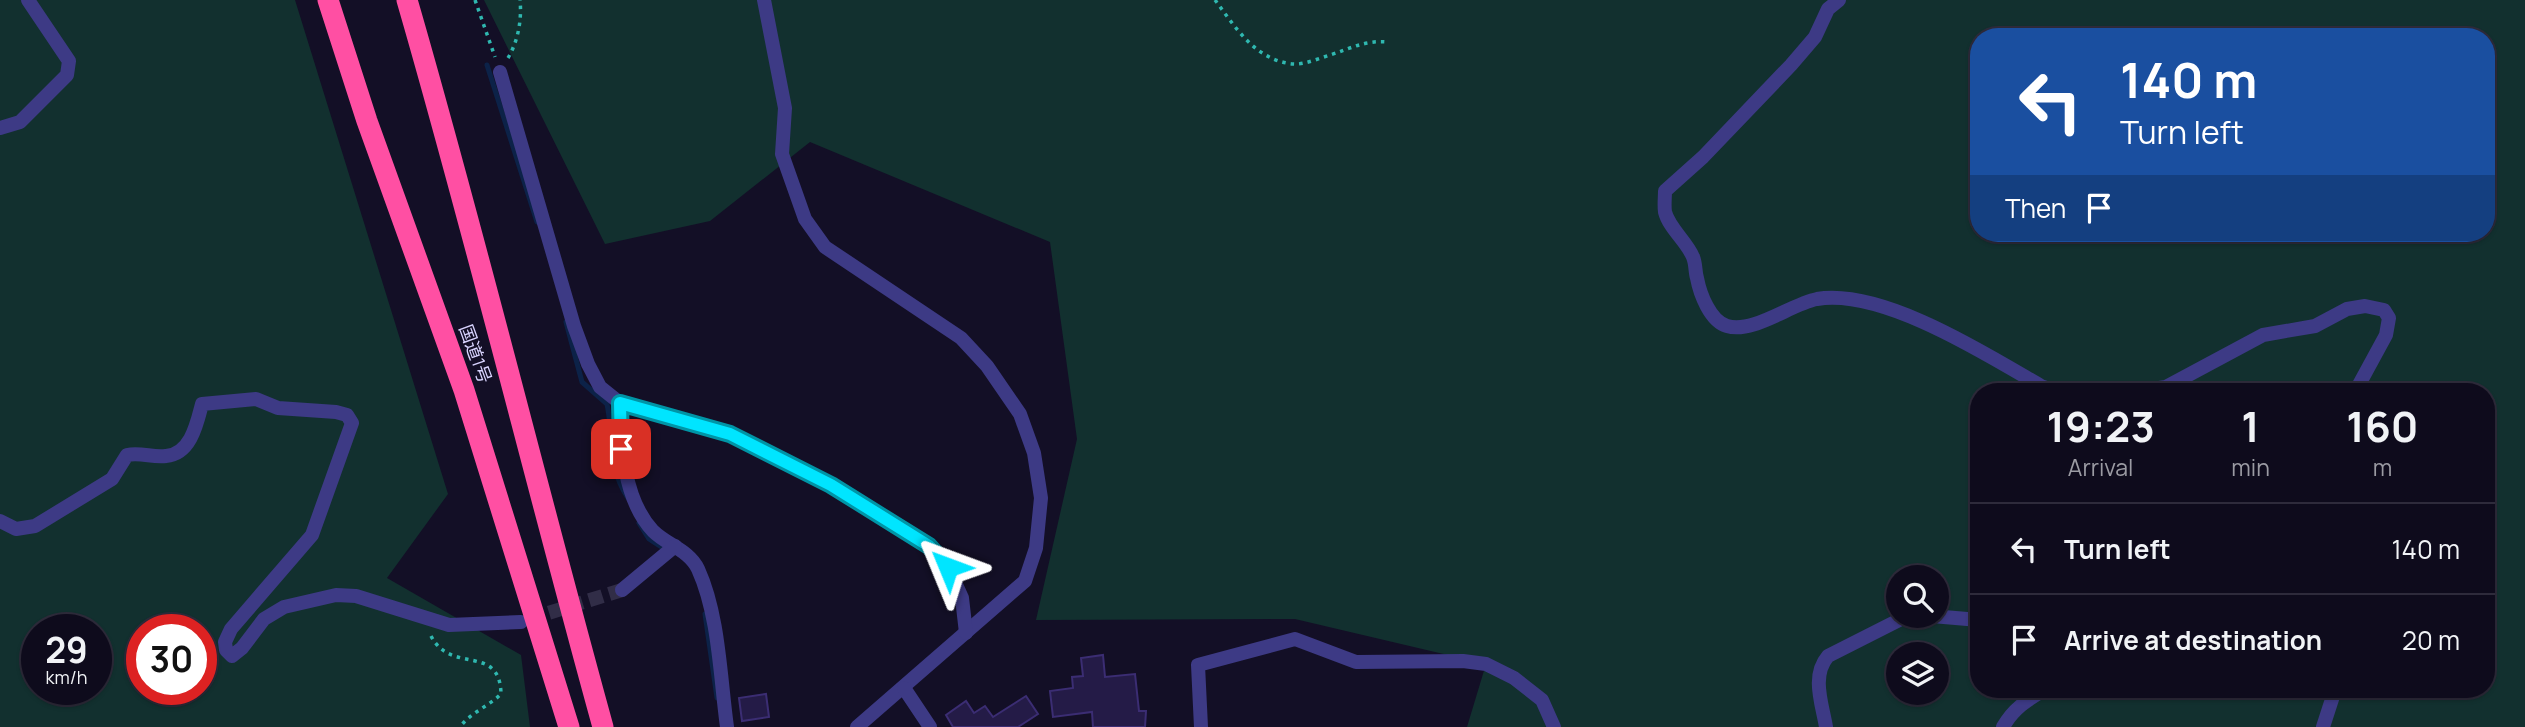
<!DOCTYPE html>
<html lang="en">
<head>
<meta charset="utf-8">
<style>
  :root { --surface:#0e0b1c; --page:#1c1929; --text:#f1f3f6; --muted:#9b9ba3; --line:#2e2b3b }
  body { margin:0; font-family:Manrope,"Noto Sans JP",sans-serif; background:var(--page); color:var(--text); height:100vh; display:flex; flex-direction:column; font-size:26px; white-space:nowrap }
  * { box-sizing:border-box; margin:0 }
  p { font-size:23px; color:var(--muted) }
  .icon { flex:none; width:38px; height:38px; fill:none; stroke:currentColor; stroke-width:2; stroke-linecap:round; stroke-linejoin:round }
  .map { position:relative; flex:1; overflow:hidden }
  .drawer { position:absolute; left:1970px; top:383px; width:525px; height:315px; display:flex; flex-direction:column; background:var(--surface); border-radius:28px; box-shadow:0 2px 5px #0004,0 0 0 2px var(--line) }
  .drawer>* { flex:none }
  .hud { position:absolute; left:1970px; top:28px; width:525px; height:214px; border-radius:28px; box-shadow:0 2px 5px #0004,0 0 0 2px var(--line); background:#1a4fa0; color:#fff; overflow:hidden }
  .buttons { position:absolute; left:1886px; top:565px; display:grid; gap:14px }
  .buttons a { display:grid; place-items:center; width:63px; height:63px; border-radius:50%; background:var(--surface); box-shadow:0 2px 5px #0004,0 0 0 2px var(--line); font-size:35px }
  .speed { position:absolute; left:21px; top:614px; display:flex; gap:14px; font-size:35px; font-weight:700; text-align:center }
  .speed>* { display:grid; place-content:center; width:91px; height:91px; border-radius:50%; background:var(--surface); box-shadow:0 2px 5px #0004,0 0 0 2px var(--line); line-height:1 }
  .speed small { font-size:18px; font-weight:400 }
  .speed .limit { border:10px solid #d22; background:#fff; color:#111 }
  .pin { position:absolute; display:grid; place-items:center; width:60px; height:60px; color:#fff; margin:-30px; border-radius:14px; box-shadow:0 4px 10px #0006 }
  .me { position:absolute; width:77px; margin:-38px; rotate:314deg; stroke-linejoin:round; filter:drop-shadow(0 0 5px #0008) }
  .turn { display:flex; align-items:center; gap:24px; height:147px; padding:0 35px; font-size:32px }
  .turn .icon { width:91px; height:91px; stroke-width:2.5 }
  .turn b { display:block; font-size:49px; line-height:60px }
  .then { display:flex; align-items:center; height:66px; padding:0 35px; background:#0003; gap:14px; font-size:26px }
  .eta { display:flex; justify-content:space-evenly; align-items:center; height:119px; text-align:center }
  .eta b { font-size:42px; font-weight:700; line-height:49px }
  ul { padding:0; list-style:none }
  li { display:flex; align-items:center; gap:21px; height:91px; padding:0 35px; border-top:2px solid var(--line) }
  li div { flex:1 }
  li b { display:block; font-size:26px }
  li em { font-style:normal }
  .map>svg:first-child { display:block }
</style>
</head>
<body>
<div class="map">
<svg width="2525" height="727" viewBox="0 0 2525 727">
  <rect width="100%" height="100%" fill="#130f26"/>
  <!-- green -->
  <g fill="#12302f" fill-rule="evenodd">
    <path d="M0,0H295L448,494L387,578L521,655L530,727H0ZM37,630H96V690H37ZM142,630H201V690H142Z"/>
    <path d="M484,0H2525V727H1467L1486,664L1295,619L1036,620L1077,439L1050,242L810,142L710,221L605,244ZM1979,37H2487V233H1979ZM1979,392H2487V690H1979ZM1899,578H1937V616H1899ZM1899,654H1937V693H1899Z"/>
  </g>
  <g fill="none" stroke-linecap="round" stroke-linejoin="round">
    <!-- stream -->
    <g stroke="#0c2248" stroke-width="5">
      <polyline points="487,65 537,222"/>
      <path d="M566,322L582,382L607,404C614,438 607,467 628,498"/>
      <polyline points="639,523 649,539 666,550"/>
      <polyline points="705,614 717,698"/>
    </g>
  </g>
  <!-- building -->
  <g fill="#241b47" stroke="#3b2d73" stroke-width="2">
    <polygon points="1103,655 1105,677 1135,674 1139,711 1146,711 1145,727 1093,727 1092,712 1053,717 1050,691 1073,688 1072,677 1083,676 1081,658"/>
    <polygon points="766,694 769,717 742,721 739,698"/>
    <polygon points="1026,696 1038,714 1018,727 953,727 946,715 966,701 974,713 985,706 993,717"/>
  </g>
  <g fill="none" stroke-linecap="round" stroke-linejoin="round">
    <!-- street-tunnel -->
    <polyline stroke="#312d47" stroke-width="14" stroke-dasharray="14 7" stroke-linecap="butt" points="529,619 622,590"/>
    <!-- path -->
    <g stroke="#2fb8b0" stroke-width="3.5" stroke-dasharray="3.5 5" stroke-linecap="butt">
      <polyline points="475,0 495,57"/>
      <path d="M1215,0C1236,28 1255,60 1293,64C1304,65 1320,58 1330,55C1352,48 1365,40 1388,42"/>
      <path d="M508,58C518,41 522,20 520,0"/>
      <path d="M431,636C451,675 500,643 501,694C489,706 470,713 460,727"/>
    </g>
    <!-- street -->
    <g stroke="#3d3a85" stroke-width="14">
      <polyline points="764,0 785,108 782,154 805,219 825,247 961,338 987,366 1020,414 1034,453 1041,498 1036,548 1025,581 857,727"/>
      <path d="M1839,0L1828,9L1815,37L1791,65L1703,157L1665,191C1665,197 1664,206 1665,212C1669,228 1687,242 1693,257C1696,264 1695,272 1697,278C1700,294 1710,321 1727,326C1753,334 1791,304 1817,299C1882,288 1986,354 2041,386L2058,392"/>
      <polyline points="500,72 574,326 588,364 600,387 620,403 730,434 831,485 929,546 948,567 962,598 966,633"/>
      <polyline points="0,128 20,122 67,75 69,61 28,0"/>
      <polyline points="2131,392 2166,387 2263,335 2315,326 2347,309 2365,306 2384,310 2389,318 2386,335 2355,392"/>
      <path d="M620,403C621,445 623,499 653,531C667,545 689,550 698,569C719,615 720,676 727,727"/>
      <path d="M0,521L16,529L35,526L112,479L127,455C141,452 153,458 166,456C191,454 197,423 202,404L256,399L278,408L336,412L347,415L352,423L312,535L231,629L225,642L226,650L232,656L242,648L264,619L284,607L336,595L356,596L449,625L521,622"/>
      <polyline points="622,590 675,546"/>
      <polyline points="1932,616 1979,620"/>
      <polyline points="904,688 930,727"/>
      <polyline points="1201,727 1198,665 1295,639 1356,662 1463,661 1486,664 1514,678 1542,700 1554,727"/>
      <path d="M1826,727C1822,703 1811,676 1828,656L1907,616"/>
      <path d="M2003,727C2013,709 2027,700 2044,690"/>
      <polyline points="2323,727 2335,690"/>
    </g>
    <!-- highway -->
    <g stroke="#ff4fa3" stroke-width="21">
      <polyline points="328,0 367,121 464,390 569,727"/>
      <path d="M407,0C477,241 536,485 603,727"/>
    </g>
  </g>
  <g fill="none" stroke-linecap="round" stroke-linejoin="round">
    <!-- route casing -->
    <g stroke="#0095a6" stroke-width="18">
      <polyline id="route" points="621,449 620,403 730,434 831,485 929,546 948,567"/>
    </g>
    <!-- route -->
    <use href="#route" stroke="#00e5ff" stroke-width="12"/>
  </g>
  <g text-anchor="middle" stroke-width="5" stroke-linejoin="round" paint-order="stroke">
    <!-- street labels -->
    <g font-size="18" fill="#d9d4ff" stroke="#130f26">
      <text transform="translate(475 354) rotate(70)" y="6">国道1号</text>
    </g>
  </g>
</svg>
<div class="buttons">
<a><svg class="icon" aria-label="search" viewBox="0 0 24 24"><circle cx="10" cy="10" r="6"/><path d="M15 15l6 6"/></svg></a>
<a><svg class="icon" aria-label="layers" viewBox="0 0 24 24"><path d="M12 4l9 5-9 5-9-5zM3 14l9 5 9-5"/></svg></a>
</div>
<div class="speed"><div>29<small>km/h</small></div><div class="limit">30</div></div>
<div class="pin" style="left:621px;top:449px;background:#d93025"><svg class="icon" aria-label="arrive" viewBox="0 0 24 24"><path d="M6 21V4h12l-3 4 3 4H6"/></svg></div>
<svg class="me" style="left:948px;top:567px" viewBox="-20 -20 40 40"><path d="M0-17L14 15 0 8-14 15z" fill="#00e5ff" stroke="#fff" stroke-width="4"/></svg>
<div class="hud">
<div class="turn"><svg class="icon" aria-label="left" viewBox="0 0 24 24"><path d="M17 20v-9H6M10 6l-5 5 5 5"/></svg><div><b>140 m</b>Turn left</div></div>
<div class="then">Then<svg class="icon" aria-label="arrive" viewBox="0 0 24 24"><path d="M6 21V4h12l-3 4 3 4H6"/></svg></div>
</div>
<section class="drawer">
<div class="eta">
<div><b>19:23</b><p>Arrival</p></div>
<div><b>1</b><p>min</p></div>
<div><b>160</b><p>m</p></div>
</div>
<ul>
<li><svg class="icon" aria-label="left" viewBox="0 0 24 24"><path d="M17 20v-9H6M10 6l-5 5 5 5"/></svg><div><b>Turn left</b></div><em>140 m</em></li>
<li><svg class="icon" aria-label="arrive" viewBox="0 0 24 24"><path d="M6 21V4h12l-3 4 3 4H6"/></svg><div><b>Arrive at destination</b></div><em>20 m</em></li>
</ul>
</section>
</div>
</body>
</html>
